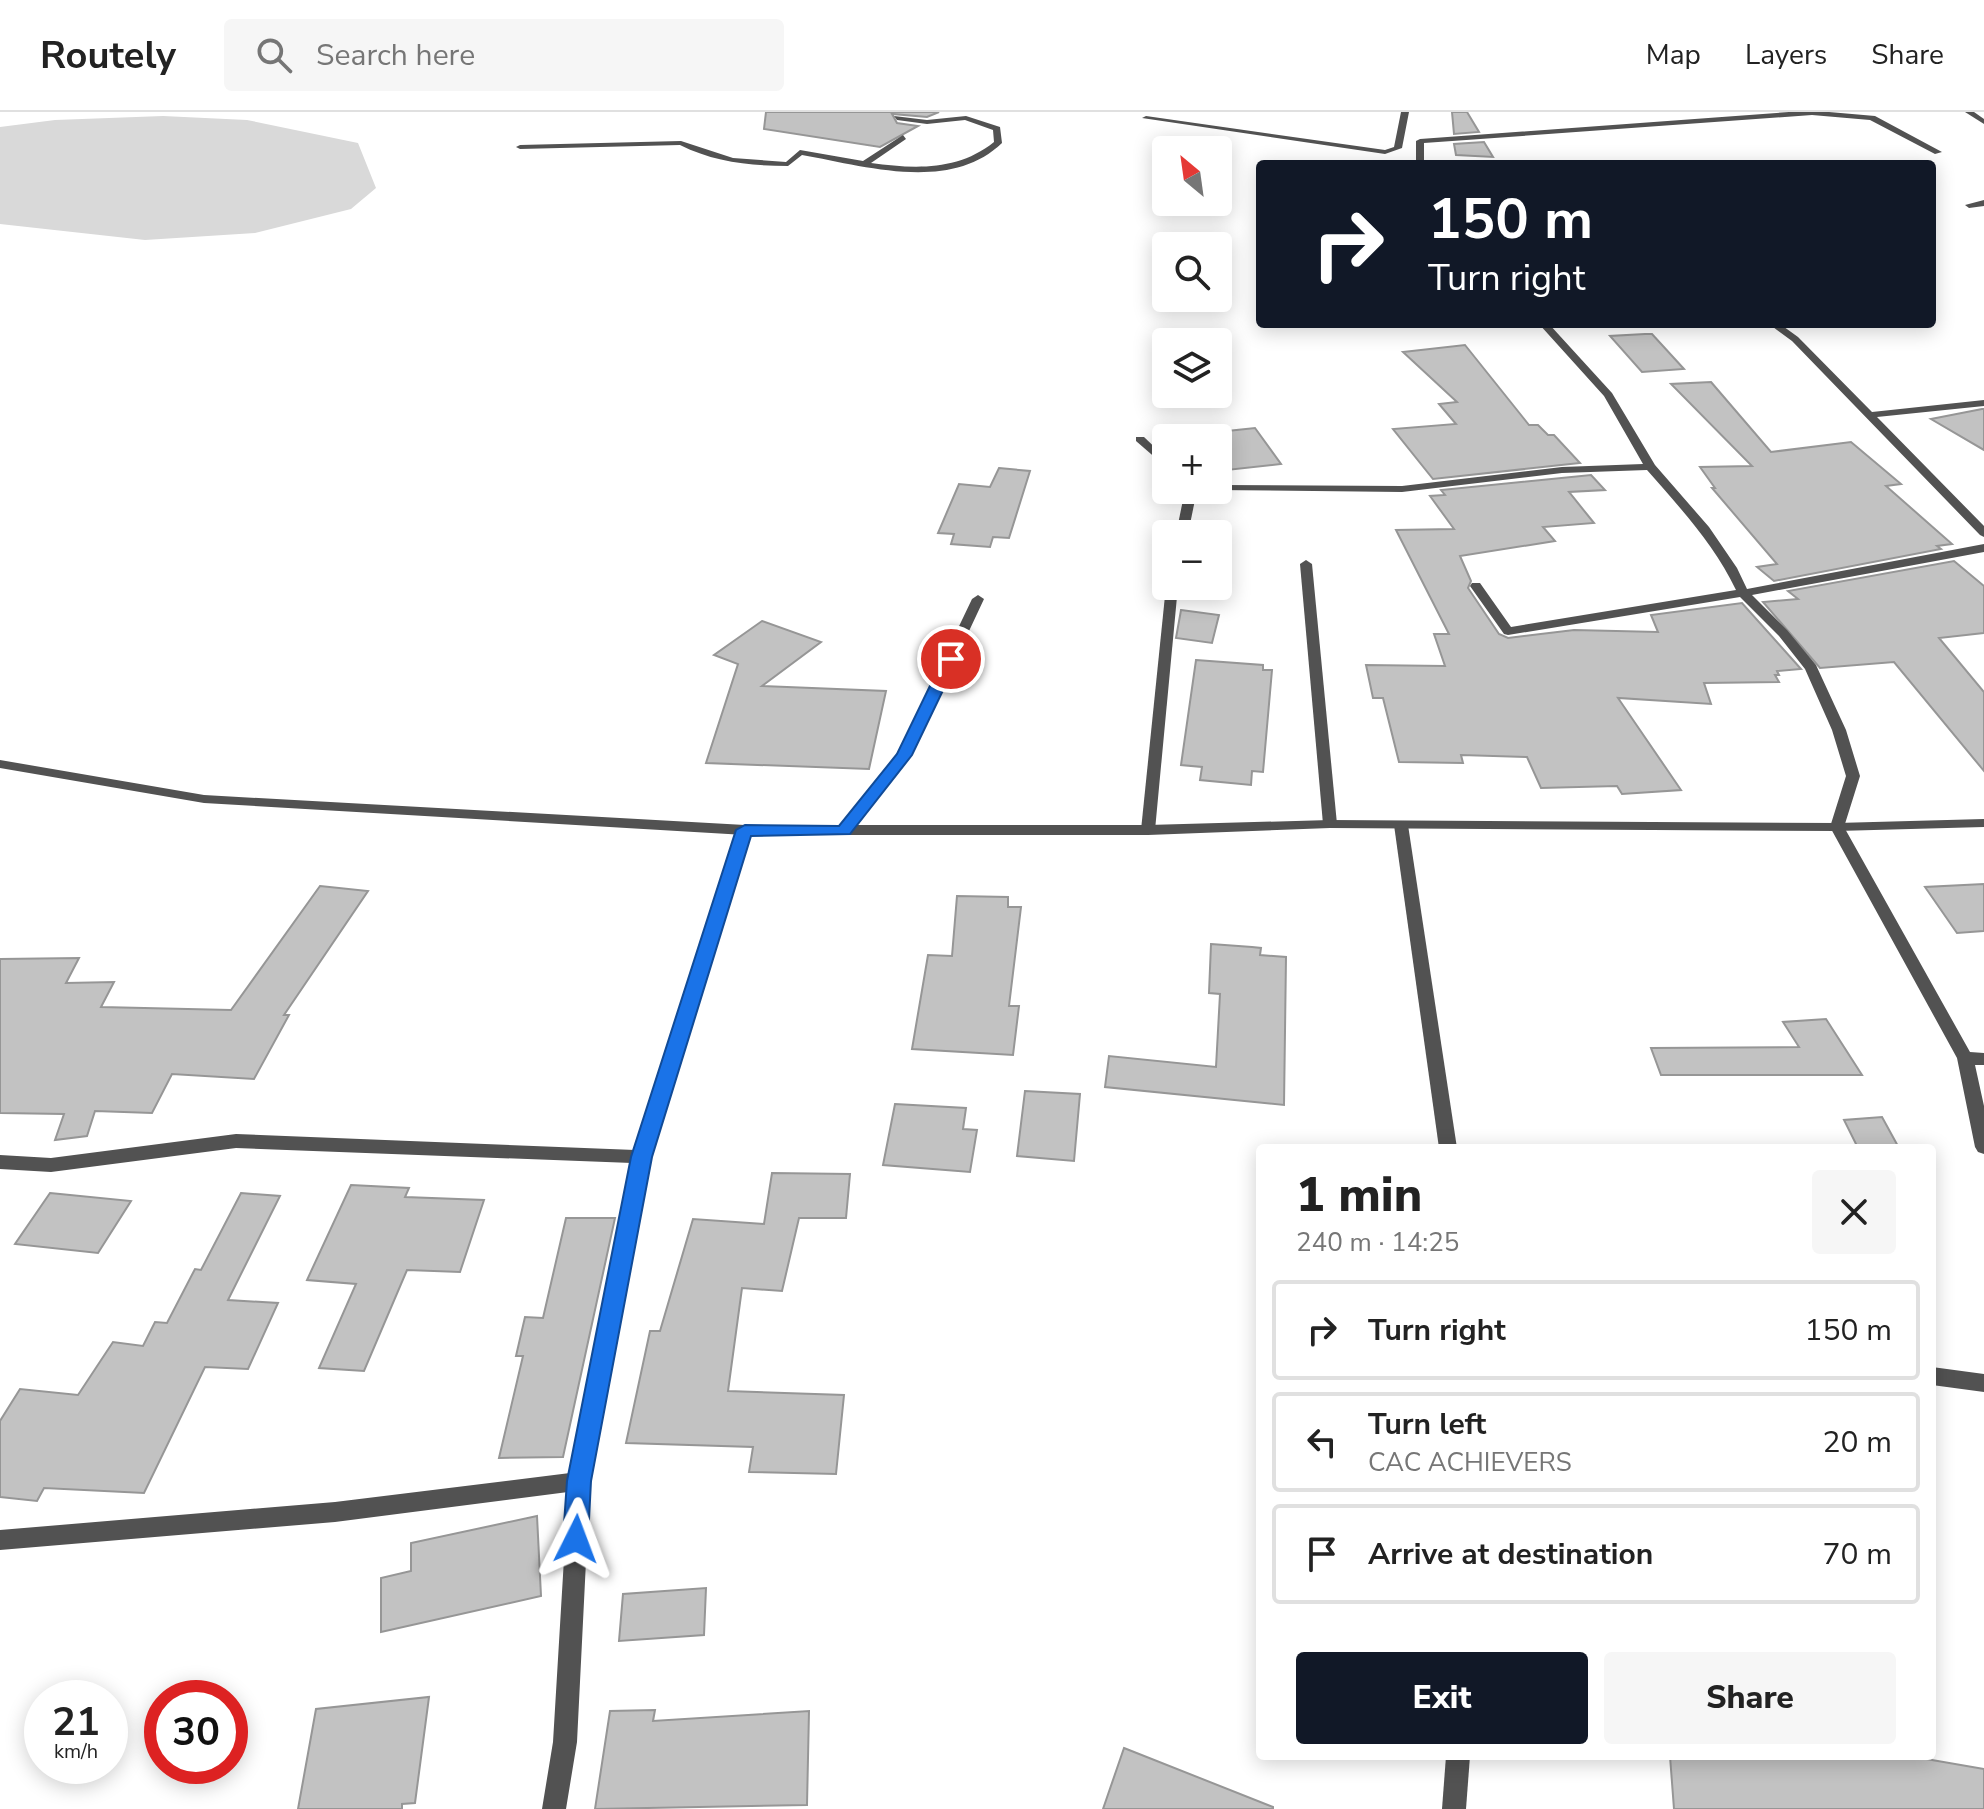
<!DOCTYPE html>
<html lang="en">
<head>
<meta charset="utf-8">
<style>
  :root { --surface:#fff; --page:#f6f6f6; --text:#222; --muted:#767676; --line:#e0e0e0; --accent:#111827 }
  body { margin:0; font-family:"Nunito Sans",sans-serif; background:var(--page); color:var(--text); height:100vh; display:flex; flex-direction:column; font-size:30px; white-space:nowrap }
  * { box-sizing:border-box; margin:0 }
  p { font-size:26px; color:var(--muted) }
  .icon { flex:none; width:44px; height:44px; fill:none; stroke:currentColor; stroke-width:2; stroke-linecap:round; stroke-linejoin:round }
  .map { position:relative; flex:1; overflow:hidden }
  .panel { position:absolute; left:1256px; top:1032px; width:680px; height:616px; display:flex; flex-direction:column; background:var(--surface); border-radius:8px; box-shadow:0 4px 20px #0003 }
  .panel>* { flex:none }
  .guide { position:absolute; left:1256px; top:48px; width:680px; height:168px; border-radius:8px; box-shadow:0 4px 20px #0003; background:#111827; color:#fff; overflow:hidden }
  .needle { width:52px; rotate:331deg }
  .controls { position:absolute; left:1152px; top:24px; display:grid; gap:16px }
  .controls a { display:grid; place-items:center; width:80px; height:80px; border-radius:8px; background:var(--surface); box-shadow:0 4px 20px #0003; font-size:40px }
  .speed { position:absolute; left:24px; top:1568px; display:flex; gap:16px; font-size:40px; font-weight:700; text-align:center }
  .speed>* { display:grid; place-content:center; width:104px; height:104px; border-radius:50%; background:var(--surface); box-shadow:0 4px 20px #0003; line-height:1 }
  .speed small { font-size:20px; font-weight:400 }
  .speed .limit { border:12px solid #d22; background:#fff; color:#111 }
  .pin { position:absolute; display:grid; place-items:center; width:68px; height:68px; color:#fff; margin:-34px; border:4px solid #fff; border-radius:50%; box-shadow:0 2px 8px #0007 }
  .me { position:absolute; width:88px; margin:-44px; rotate:3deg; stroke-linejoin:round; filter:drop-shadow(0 0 6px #0008) }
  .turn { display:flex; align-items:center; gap:28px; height:168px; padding:0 40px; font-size:36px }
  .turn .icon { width:104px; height:104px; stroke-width:2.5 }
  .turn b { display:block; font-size:56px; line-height:68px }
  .round { display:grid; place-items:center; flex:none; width:84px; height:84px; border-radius:8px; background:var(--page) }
  .head { display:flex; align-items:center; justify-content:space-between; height:136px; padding:0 40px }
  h1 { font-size:48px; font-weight:800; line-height:60px }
  .cta { display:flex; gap:16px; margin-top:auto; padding:16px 40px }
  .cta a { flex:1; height:92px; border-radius:8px; background:var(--accent); color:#fff; font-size:32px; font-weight:800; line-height:92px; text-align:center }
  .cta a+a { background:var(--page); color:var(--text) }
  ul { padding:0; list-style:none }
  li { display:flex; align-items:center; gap:24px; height:100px; margin:0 16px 12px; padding:0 24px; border:4px solid var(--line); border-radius:8px }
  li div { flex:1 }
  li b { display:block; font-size:30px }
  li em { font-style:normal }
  header { display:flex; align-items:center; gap:48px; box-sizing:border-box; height:112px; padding:0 40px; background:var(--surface); border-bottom:2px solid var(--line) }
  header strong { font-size:38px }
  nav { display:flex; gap:44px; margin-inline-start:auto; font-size:28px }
  .search { width:560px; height:72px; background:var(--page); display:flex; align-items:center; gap:20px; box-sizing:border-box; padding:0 28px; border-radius:8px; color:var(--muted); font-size:30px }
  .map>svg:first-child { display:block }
</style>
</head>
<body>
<header>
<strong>Routely</strong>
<div class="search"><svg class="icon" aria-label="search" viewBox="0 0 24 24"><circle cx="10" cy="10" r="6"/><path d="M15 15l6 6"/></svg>Search here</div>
<nav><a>Map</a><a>Layers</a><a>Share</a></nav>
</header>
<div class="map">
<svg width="1984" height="1697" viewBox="0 0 1984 1697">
  <rect width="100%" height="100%" fill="#fff"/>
  <!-- green -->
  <polygon fill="#d9d9d9" points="163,4 247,8 358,31 376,76 351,97 255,121 145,128 0,112 0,15 55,8"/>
  <!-- building -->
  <g fill="#c2c2c2" stroke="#969696" stroke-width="2">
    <polygon points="766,0 939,0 927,5 892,2 897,11 918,14 880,35 764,17"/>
    <polygon points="1452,0 1467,0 1479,20 1454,22"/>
    <polygon points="1484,30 1493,45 1456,43 1454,32"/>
    <polygon points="1645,222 1652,222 1684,257 1642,260 1610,224"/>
    <polygon points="1465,233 1529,313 1538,313 1548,323 1554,323 1580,351 1433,367 1393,317 1456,312 1439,292 1457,290 1403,240"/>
    <polygon points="1711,270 1771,340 1851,330 1901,372 1886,374 1952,432 1937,434 1941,437 1774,469 1757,455 1777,452 1712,376 1715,376 1700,355 1752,354 1671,272"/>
    <polygon points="1984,297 1984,338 1931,307 1982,297"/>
    <polygon points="1255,316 1281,352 1218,359 1218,320"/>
    <polygon points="999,356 1030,359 1009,426 993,425 990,435 951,432 954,422 938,421 959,372 990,375"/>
    <polygon points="1591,363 1605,378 1569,380 1594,411 1543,415 1555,429 1460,444 1471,469 1468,476 1499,522 1508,526 1574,518 1658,520 1651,503 1742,491 1801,557 1777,559 1779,563 1775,563 1779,570 1704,571 1711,592 1618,586 1681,678 1622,682 1617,674 1541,676 1527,645 1461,643 1463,651 1399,650 1383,586 1373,586 1366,553 1445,554 1434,522 1449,522 1396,418 1454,417 1430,384 1445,383 1441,378"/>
    <polygon points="1954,449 1984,474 1984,521 1939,526 1984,580 1984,659 1894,550 1820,556 1763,490 1798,487 1788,479"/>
    <polygon points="1181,498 1219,503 1212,531 1176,526"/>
    <polygon points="762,509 821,530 762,574 886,579 869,657 706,651 738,552 714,543"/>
    <polygon points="1196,548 1263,553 1263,558 1272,558 1263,660 1252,659 1251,673 1200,668 1202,655 1181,653"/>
    <polygon points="1984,772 1984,819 1957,821 1925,775"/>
    <polygon points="320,774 368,779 284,903 289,903 254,967 172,962 152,1001 95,999 87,1024 55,1028 64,1002 0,1001 0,847 79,846 66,871 114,870 101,895 231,898"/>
    <polygon points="957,784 1008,785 1008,795 1021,795 1009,894 1019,894 1013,943 912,937 928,843 952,844"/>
    <polygon points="1211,832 1252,835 1261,836 1260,843 1286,845 1284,993 1105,975 1109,944 1216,955 1220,882 1209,881"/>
    <polygon points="1826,907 1862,963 1661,963 1651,936 1799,935 1783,910"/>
    <polygon points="1025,979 1080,982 1074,1049 1017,1044"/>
    <polygon points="895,992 966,996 963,1017 977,1018 970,1060 883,1053"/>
    <polygon points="1882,1005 1899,1036 1858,1036 1844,1008"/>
    <polygon points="772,1061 850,1062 846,1106 799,1106 782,1179 742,1176 728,1279 844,1283 836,1362 749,1360 753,1335 626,1331 650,1219 660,1219 693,1107 764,1112"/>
    <polygon points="351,1073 409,1076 405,1085 484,1088 460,1160 407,1158 364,1259 319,1256 356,1172 307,1168"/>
    <polygon points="50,1081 131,1089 98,1141 15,1132"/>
    <polygon points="241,1081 280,1084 228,1188 278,1191 248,1257 205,1255 144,1381 44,1376 37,1389 0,1385 0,1309 20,1277 78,1283 113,1230 143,1234 155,1210 167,1211 195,1157 201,1158"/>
    <polygon points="566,1106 615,1106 563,1345 499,1346 523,1244 516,1244 525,1205 543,1206"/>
    <polygon points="537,1404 541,1484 381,1520 381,1466 411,1459 411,1431"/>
    <polygon points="706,1476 704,1523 619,1529 623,1482"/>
    <polygon points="429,1585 415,1691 402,1692 402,1697 298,1697 316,1597"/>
    <polygon points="655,1598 653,1609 809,1599 807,1693 595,1697 610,1599"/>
    <polygon points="1124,1636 1273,1695 1273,1697 1103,1697"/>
    <polygon points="1670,1644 1909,1644 1984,1657 1984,1697 1674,1697"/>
  </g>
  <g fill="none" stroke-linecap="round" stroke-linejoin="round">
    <!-- minor -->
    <g fill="#525252" fill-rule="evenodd">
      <polygon points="1401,0 1409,0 1402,36 1385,42 1142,6 1146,4 1385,38 1394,35"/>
      <polygon points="1789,0 1829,0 1875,4 1942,40 1935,42 1870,8 1812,3 1424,31 1424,52 1416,52 1416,29 1420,27"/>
      <polygon points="1965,0 1974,0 1984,7 1984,12"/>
      <path d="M894,4L927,8L966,4L1000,15L1002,31C950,81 865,54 802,43L788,54C750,54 714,50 680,33L520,37L516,35L520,33L681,29L733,46L786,50L800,38L863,49L903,23L906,27L871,51C915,57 958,59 994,30L993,18L965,8L927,12L897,8Z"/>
      <polygon points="1984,88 1984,94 1969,96 1965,93"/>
      <path d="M1539,212H1549L1612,281L1655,353L1709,415L1737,456L1747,477L1984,432V440L1752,483L1787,518L1816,553L1846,618L1860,664L1844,715L1970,940L1984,941V953H1975L1984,994V1042L1978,1040L1975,1035L1957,946L1830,715L1846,664L1832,618L1805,557L1779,524L1740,485L1508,523L1504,522L1470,474L1472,471H1480L1511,515L1736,478C1714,432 1681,397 1647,358L1562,361L1402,380L1214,378H1218V373L1402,374L1562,355L1643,352L1604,284Z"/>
      <polygon points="1769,212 1780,212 1798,225 1872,300 1984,288 1984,294 1877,305 1984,414 1984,425 1980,423 1792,229"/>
      <polygon points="1136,325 1144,325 1166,346 1166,355 1136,329"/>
      <polygon points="1185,378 1197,378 1188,422 1176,422"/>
      <polygon points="1306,448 1312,452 1337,712 1330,716 1323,712 1300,452"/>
      <polygon points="1166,474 1178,474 1155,718 1148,723 1141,718"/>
      <polygon points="978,483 984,487 911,643 849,722 839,722 837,719 839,716 898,642 972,487"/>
      <polygon points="1401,709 1408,713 1457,1036 1439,1036 1394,713"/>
      <polygon points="745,713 752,718 651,1045 590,1369 577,1630 566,1697 542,1697 553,1630 568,1380 335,1410 0,1438 0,1418 335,1390 570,1361 632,1051 236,1036 51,1060 0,1057 0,1043 51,1046 236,1022 635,1038 738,718"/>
      <polygon points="1932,1255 1984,1262 1984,1280 1932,1273"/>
      <polygon points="1446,1644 1470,1644 1466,1697 1442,1697"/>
    </g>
    <!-- tertiary -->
    <polygon fill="#525252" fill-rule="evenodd" points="0,648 204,683 745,713 1148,713 1330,708 1837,711 1984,707 1984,715 1837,719 1330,716 1148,723 745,723 204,691 0,656"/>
  </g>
  <!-- route -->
  <polygon fill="#1a73e8" stroke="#114b97" stroke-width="2" points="951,542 958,547 912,643 850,722 751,724 652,1045 591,1369 588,1427 585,1435 576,1438 567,1435 563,1427 567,1369 631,1045 736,718 745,713 839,714 897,642 943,547"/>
</svg>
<div class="controls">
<a><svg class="needle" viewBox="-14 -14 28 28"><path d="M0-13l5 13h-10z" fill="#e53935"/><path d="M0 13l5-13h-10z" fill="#767676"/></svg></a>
<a><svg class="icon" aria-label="search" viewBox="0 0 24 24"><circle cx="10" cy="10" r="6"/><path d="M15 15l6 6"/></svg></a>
<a><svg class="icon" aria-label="layers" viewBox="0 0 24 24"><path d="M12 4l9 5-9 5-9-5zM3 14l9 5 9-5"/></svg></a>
<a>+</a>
<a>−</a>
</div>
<div class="speed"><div>21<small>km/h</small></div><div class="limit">30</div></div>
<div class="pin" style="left:951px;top:547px;background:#d93025"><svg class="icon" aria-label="arrive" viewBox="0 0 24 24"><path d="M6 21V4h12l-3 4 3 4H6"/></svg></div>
<svg class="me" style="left:576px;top:1427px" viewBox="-20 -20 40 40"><path d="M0-17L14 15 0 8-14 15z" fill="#1a73e8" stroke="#fff" stroke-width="4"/></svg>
<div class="guide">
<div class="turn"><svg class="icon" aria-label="right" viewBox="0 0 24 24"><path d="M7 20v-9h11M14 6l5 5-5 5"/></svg><div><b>150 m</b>Turn right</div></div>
</div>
<section class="panel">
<div class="head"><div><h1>1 min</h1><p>240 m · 14:25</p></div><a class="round"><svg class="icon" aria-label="close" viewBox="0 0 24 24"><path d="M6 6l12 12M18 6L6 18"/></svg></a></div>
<ul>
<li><svg class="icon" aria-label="right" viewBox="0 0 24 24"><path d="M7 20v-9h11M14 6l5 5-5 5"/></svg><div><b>Turn right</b></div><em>150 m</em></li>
<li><svg class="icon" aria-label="left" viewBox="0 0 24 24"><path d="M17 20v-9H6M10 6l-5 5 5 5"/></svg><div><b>Turn left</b><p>CAC ACHIEVERS</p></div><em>20 m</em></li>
<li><svg class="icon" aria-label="arrive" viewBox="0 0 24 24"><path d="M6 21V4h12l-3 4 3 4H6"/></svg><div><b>Arrive at destination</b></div><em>70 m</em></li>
</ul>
<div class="cta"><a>Exit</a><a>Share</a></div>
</section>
</div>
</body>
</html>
